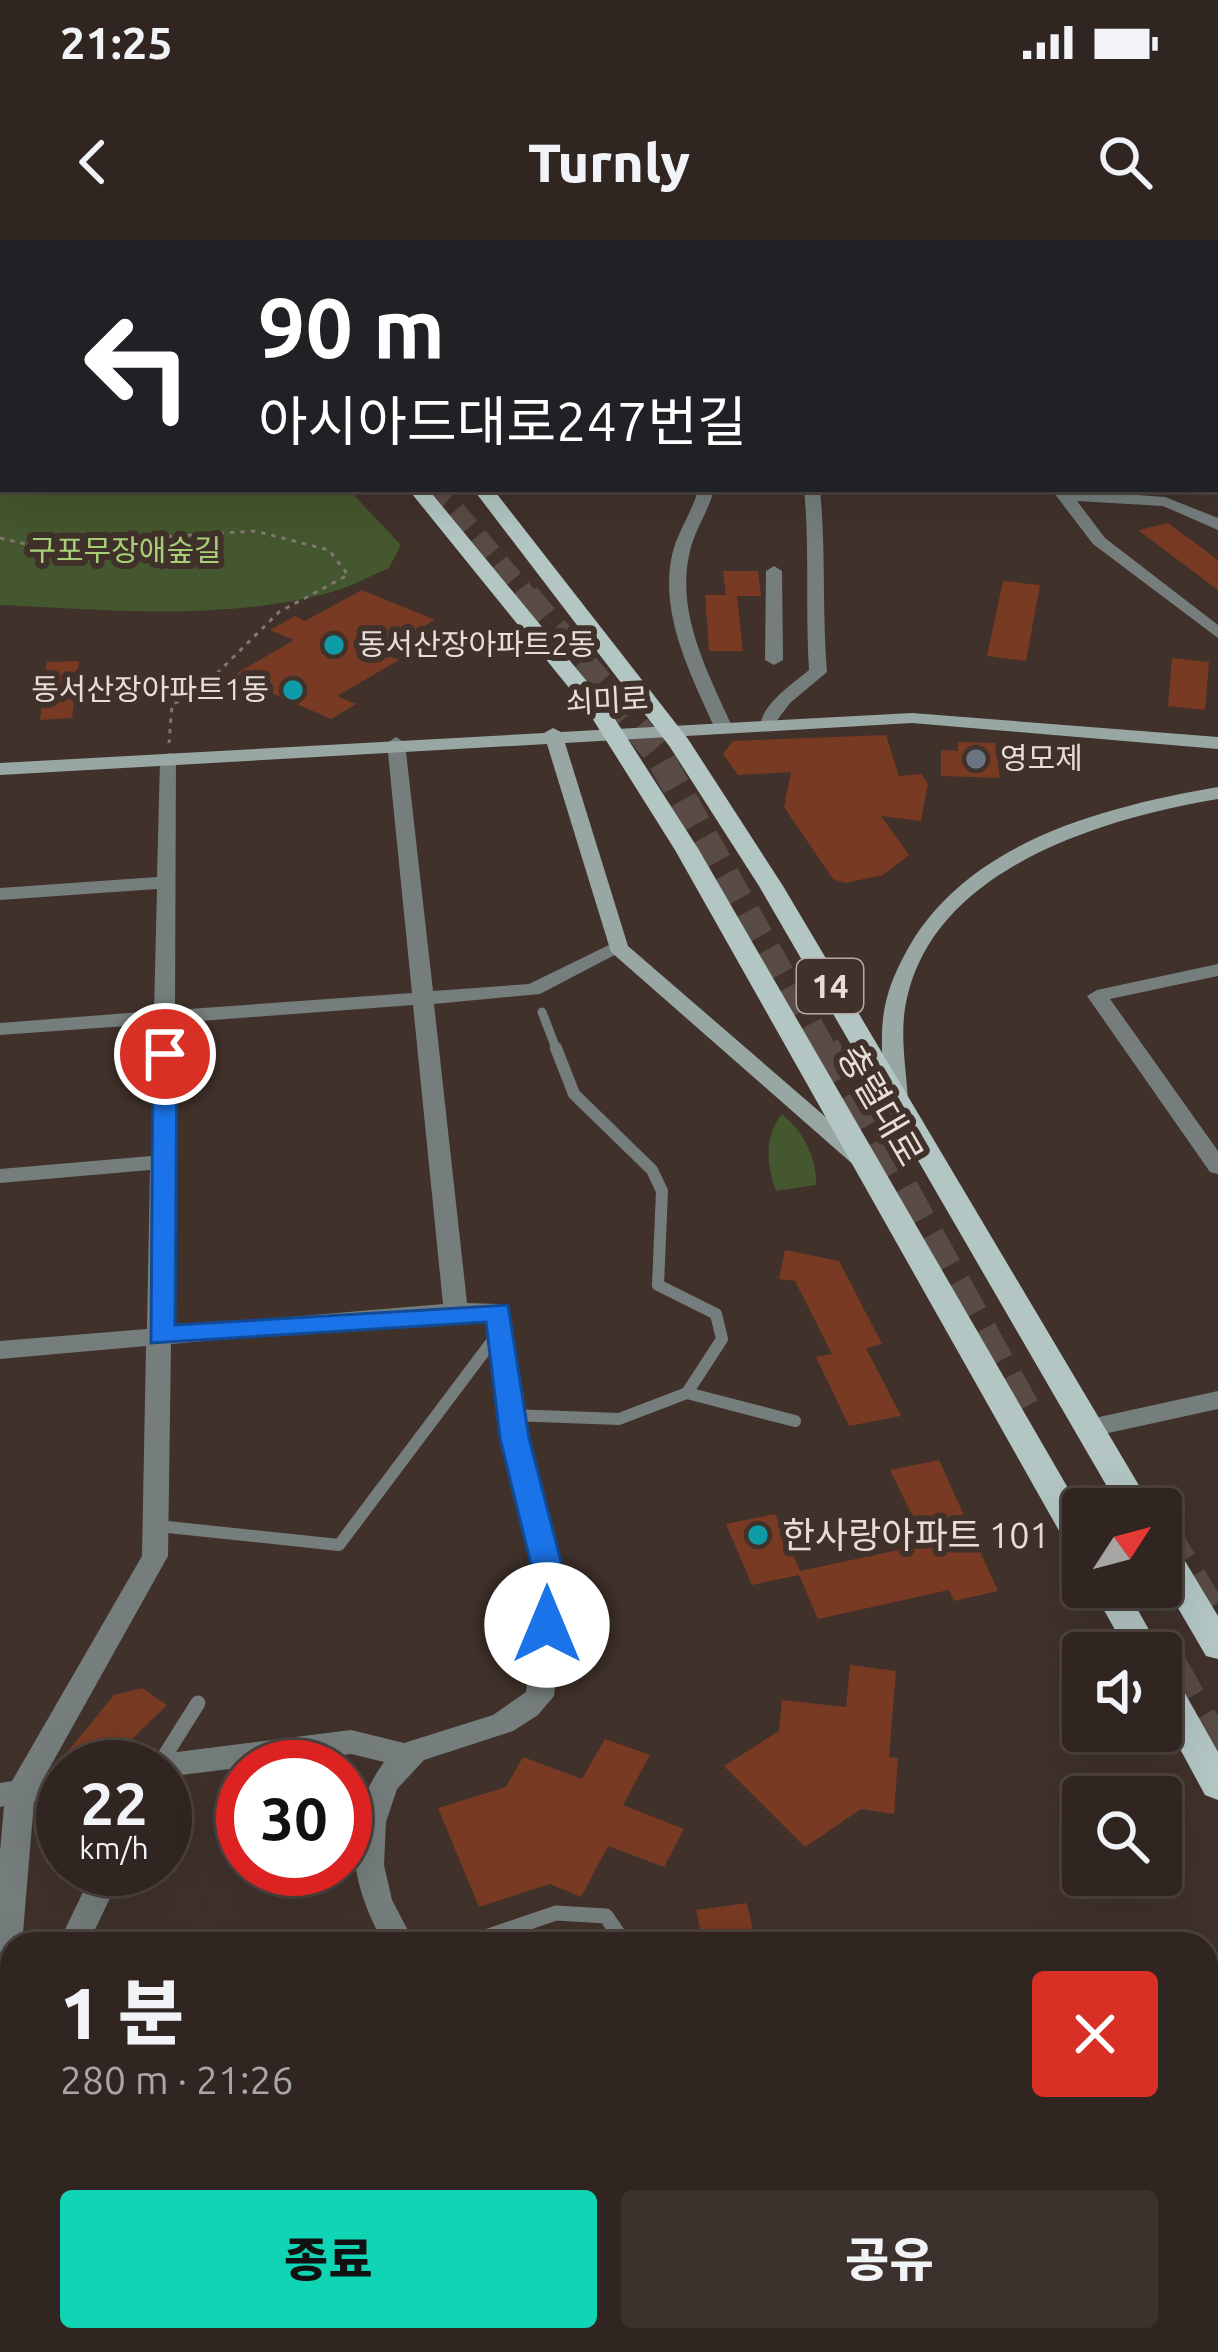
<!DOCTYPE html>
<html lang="ko">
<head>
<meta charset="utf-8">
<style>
  :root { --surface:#302520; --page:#3c312d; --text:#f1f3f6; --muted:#a8a5a5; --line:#4b423e; --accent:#10d5b4 }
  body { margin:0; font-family:Ubuntu,"Noto Sans KR",sans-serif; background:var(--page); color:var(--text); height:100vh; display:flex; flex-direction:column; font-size:45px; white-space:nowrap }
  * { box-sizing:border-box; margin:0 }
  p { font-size:39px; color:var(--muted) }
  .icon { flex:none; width:66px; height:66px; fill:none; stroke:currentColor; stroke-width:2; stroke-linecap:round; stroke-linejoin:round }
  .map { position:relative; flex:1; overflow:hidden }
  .side { position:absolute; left:0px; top:1692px; width:1218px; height:420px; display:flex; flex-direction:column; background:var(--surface); border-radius:36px 36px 0 0; box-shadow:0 12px 48px #0002,0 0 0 3px var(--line) }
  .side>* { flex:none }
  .top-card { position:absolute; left:0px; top:0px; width:1218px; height:252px; box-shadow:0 12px 48px #0002,0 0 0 3px var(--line); background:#202124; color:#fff; overflow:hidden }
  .needle { width:78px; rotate:54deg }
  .fabs { position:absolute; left:1062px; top:1248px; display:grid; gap:24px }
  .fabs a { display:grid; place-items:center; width:120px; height:120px; border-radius:12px; background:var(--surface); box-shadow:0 12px 48px #0002,0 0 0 3px var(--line); font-size:60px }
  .speed { position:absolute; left:36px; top:1500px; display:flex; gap:24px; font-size:60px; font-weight:700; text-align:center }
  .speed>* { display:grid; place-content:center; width:156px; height:156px; border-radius:50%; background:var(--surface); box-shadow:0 12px 48px #0002,0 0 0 3px var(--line); line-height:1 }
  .speed small { font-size:30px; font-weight:400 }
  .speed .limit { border:18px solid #d22; background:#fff; color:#111 }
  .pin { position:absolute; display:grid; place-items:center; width:102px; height:102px; color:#fff; margin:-51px; border:6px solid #fff; border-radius:50%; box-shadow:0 3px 12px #0007 }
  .me { position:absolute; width:132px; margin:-66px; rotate:0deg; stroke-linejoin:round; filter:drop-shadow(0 0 9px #0008) }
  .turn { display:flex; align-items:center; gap:42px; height:252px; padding:0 60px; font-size:54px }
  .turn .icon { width:156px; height:156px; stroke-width:2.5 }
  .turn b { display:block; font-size:84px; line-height:102px }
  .round { display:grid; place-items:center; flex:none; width:126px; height:126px; border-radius:12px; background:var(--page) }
  .overview { display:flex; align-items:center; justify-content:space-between; height:204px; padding:0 60px }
  h1 { font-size:72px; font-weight:800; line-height:90px }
  .primary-button { display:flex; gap:24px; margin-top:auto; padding:24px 60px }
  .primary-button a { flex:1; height:138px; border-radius:12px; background:var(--accent); color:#111; font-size:48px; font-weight:800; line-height:138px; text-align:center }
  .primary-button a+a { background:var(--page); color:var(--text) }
  .status { display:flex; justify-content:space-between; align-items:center; height:84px; padding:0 60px; background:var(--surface); direction:ltr }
  .status svg { height:33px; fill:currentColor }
  header { display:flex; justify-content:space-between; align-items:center; height:156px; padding:0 60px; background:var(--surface); font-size:54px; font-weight:800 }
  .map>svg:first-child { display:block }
</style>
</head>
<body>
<div class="status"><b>21:25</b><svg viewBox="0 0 49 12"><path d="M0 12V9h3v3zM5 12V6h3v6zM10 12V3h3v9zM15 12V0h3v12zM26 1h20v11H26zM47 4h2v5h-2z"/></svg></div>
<header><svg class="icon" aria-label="back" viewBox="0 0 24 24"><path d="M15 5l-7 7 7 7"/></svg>Turnly<svg class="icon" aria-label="search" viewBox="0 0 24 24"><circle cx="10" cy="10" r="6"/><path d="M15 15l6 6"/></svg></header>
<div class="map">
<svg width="1218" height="2112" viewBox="0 0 1218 2112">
  <rect width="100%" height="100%" fill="#40312b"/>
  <!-- green -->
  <g fill="#45572e">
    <path d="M0,99L3,249H348L401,305L389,328C370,336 349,348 328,353C223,381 107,370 0,365Z"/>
    <path d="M782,874C803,891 817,918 816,945L776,951C766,923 764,897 782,874Z"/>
  </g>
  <!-- building -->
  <g fill="#783a22">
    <polygon points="1168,283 1218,320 1218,350 1138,290"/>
    <polygon points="723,331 758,331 761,356 737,356 743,411 709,411 705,355 726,355"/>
    <polygon points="1003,341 1040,345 1026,421 987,416"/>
    <polygon points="362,350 435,380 379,412 399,420 337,456 356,464 331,479 232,436 294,400 270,390 295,376 305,381"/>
    <polygon points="1172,418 1209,422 1205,470 1168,466"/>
    <polygon points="79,421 72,478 40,480 47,422"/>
    <polygon points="886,495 899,536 922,534 928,544 921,581 881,576 909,615 883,635 845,643 833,639 784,567 791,532 738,535 723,514 733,501"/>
    <polygon points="958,502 995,503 1000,538 941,536 941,510 958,511"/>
    <polygon points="785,1010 839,1021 882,1104 866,1108 901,1176 849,1186 816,1117 832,1114 795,1041 779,1039"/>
    <polygon points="939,1220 998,1351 954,1361 949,1350 818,1379 799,1335 752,1345 726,1284 775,1274 800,1331 926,1304 890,1230"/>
    <polygon points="850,1425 896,1431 889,1517 898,1518 894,1574 861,1569 805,1607 724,1526 779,1491 782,1460 846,1467"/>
    <polygon points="142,1448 167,1465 105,1526 55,1527 114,1455"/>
    <polygon points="605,1499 650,1515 623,1565 684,1589 664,1627 608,1606 581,1657 550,1644 479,1667 438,1568 506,1547 523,1517 582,1539"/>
    <polygon points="747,1663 756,1704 703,1704 696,1670"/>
  </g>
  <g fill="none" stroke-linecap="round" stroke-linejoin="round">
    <!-- highway-tunnel-far3 -->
    <g stroke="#594b45" stroke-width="22" stroke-dasharray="22 12" stroke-linecap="butt">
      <polyline points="105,0 109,3"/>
      <polyline points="169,0 173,3"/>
      <polyline points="429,249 450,265 528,359"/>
    </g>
    <!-- highway-tunnel-far2 -->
    <polyline stroke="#594b45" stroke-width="28" stroke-dasharray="28 15" stroke-linecap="butt" points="526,356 657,512 823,811"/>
    <!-- highway-tunnel-far1 -->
    <g stroke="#594b45" stroke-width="36" stroke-dasharray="36 18" stroke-linecap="butt">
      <polyline points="822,808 1022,1169"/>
      <polyline points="1161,1292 1217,1386"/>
    </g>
    <!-- highway-tunnel -->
    <g stroke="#594b45" stroke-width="46" stroke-dasharray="46 22" stroke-linecap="butt">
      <polyline points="1215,1383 1218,1388"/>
      <polyline points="1161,1421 1218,1523"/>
    </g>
    <!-- path -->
    <polyline stroke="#837671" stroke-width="3" stroke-dasharray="4.5 6" stroke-linecap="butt" points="0,298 30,305 255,291 329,310 348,335 279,372 202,448 172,465 169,503"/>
    <!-- lane-far2 -->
    <polyline stroke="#757e7c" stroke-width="9" points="542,772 557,811"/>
    <!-- lane-far1 -->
    <g stroke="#757e7c" stroke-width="12">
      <polyline points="687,1153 795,1181"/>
      <polyline points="511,1175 619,1179 687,1153 722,1099 716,1074 658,1045 662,951 652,930 574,854 556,808"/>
      <polyline points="158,1286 339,1305 499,1092"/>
    </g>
    <!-- lane -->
    <g stroke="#757e7c" stroke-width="15">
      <polyline points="159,1525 198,1463"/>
      <polyline points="465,1704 556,1673 606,1676 625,1704"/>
    </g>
    <!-- street -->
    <g fill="#757e7c" fill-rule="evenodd">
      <rect x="894" y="0" width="14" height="3"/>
      <polygon points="1218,55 1218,63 1215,64 1215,56"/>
      <rect x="1215" y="142" width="3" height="9"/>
      <polygon points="1218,182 1218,192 1215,193 1215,183"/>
      <path d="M698,249H714C709,271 695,289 690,311C675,371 707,431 731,484L722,489L713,484C689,431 658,370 673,311C679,289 693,271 698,249Z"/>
      <path d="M804,249H820C826,310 822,370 827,432L790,463L772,487H760C762,464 790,446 809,430C805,369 810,310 804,249Z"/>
      <polygon points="1051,249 1165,257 1218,278 1218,290 1163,266 1077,261 1105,298 1218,385 1218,398 1093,304"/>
      <polygon points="774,326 782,331 783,420 774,425 765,420 766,331"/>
      <path d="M396,497L405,503L433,751L529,744L611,704L618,702L628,708L540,754L434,764L467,1063L498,1064L510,1072L527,1198L563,1341L554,1456L538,1475L513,1491L424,1520L397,1549L386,1582L384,1625L392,1660L415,1704H384C349,1641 340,1584 384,1522L351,1514L165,1537V1527H139L143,1519L153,1515L351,1490L404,1503L493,1475L526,1452L537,1341L501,1198L487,1080L456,1079L171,1104L168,1316L45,1536L63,1533V1557L34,1562L22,1704H12V1783L0,1789V1611L4,1566L0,1567V1543L12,1541L142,1316L146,1106L0,1119V1101L147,1089L150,930L0,943V929L151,916L154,784L0,795V783L154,771L157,649L0,660V648L157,637L160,519L169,513L176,515L175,770L412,753L387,503ZM413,765L443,1064L171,1087L175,783Z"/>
      <polygon points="1218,724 1218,736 1110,759 1218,911 1218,934 1210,932 1087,756 1097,750"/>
      <polygon points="1218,1151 1218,1169 1090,1197 1081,1194 1077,1188 1081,1182 1090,1179"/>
      <polygon points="94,1629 124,1629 88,1704 58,1704"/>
      <polygon points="12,1795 12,1832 0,1837 0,1800"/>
      <polygon points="417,2100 451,2100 452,2112 418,2112"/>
    </g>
    <!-- secondary -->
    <g fill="#98a7a4" fill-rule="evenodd">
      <polygon points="912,473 1218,497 1218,509 912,483 565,503 628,706 872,917 875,922 864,929 856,927 611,712 547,504 0,535 0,523 544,493 553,488 561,492"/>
      <path d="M1218,547V559C1105,578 936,627 907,758C899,791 906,827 908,860L905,865H889C881,845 882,815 882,792C883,763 891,740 905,714C964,602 1103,567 1218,547Z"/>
      <polygon points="1218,1884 1218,1939 1206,1944 1206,1890"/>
      <polygon points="1218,2061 1218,2095 1206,2098 1206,2064"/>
      <polygon points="977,2100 1104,2100 1099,2112 972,2112"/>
    </g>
    <!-- primary -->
    <g fill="#b3c6c3" fill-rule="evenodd">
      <polygon points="408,249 428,249 604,462 699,610 1083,1274 1083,1315 1071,1312 675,610 587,470"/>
      <polygon points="473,249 493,249 688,499 783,646 1153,1269 1120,1269 759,646 670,507"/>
      <polygon points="1161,1297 1173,1301 1218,1376 1218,1419 1206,1416 1161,1339"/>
      <polygon points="1091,1347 1125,1347 1162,1413 1161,1415 1128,1413"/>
      <polygon points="1161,1428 1173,1432 1218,1512 1218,1560 1205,1555 1161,1474"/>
    </g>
  </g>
  <!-- route -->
  <polygon fill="#1a73e8" stroke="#114b97" stroke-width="3" points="165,806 177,814 175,1085 508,1065 529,1198 566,1341 558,1394 547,1397 531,1385 535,1341 500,1198 486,1082 151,1103 153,814"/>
  <!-- markers -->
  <g fill="#0f9aa8" stroke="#40312b" stroke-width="4.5">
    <circle cx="334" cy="405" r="12"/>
    <circle cx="293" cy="450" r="12"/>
    <circle cx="758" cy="1295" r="12"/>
  </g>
  <circle fill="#6b7280" stroke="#40312b" stroke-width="4.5" cx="976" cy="519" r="12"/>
  <g text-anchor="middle" stroke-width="12" stroke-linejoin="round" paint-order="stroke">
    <!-- far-park labels -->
    <g font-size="30" fill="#a8d077" stroke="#40312b">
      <text x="125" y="321">구포무장애숲길</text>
    </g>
    <!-- far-poi labels -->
    <g font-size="30" fill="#e8ddda" stroke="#40312b" text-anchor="start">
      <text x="358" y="415">동서산장아파트2동</text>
      <text x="269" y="460" text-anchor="end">동서산장아파트1동</text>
      <text x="1000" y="529">영모제</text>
    </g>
    <!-- far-street labels -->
    <g font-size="30" fill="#e8ddda" stroke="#40312b">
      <text transform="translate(607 461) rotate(-3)" y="10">쇠미로</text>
    </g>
    <!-- shield labels -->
    <rect fill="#40312b" stroke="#b6a9a6" stroke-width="3" x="797" y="719" width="66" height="54" rx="9"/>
    <g font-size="33" font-weight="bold" fill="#e8ddda">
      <text x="830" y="758">14</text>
    </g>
    <!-- street labels -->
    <g font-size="36" fill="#e8ddda" stroke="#40312b">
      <text transform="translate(881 865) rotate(60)" y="13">충렬대로</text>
    </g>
    <!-- poi labels -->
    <g font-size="36" fill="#e8ddda" stroke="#40312b" text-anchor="start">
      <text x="782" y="1308">한사랑아파트 101</text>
    </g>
  </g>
</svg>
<div class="fabs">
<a><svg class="needle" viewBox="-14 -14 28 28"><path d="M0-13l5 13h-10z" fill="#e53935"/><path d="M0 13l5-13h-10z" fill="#a8a5a5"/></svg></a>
<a><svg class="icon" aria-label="sound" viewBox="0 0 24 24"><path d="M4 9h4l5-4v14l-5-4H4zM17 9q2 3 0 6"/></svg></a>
<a><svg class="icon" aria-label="search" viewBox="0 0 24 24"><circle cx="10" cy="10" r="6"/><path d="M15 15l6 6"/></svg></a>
</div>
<div class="speed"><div>22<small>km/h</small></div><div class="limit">30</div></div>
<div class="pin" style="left:165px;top:814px;background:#d93025"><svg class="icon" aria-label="arrive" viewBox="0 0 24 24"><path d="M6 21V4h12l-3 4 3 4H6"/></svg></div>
<svg class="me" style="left:547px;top:1385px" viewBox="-20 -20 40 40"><circle r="19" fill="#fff"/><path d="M0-13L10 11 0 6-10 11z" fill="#1a73e8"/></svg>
<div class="top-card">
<div class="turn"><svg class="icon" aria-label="left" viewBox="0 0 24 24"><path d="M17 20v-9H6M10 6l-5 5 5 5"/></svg><div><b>90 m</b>아시아드대로247번길</div></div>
</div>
<section class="side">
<div class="overview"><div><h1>1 분</h1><p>280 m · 21:26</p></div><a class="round" style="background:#d93025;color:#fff"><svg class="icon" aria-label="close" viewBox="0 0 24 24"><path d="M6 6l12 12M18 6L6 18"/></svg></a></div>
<div class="primary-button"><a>종료</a><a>공유</a></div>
</section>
</div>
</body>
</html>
